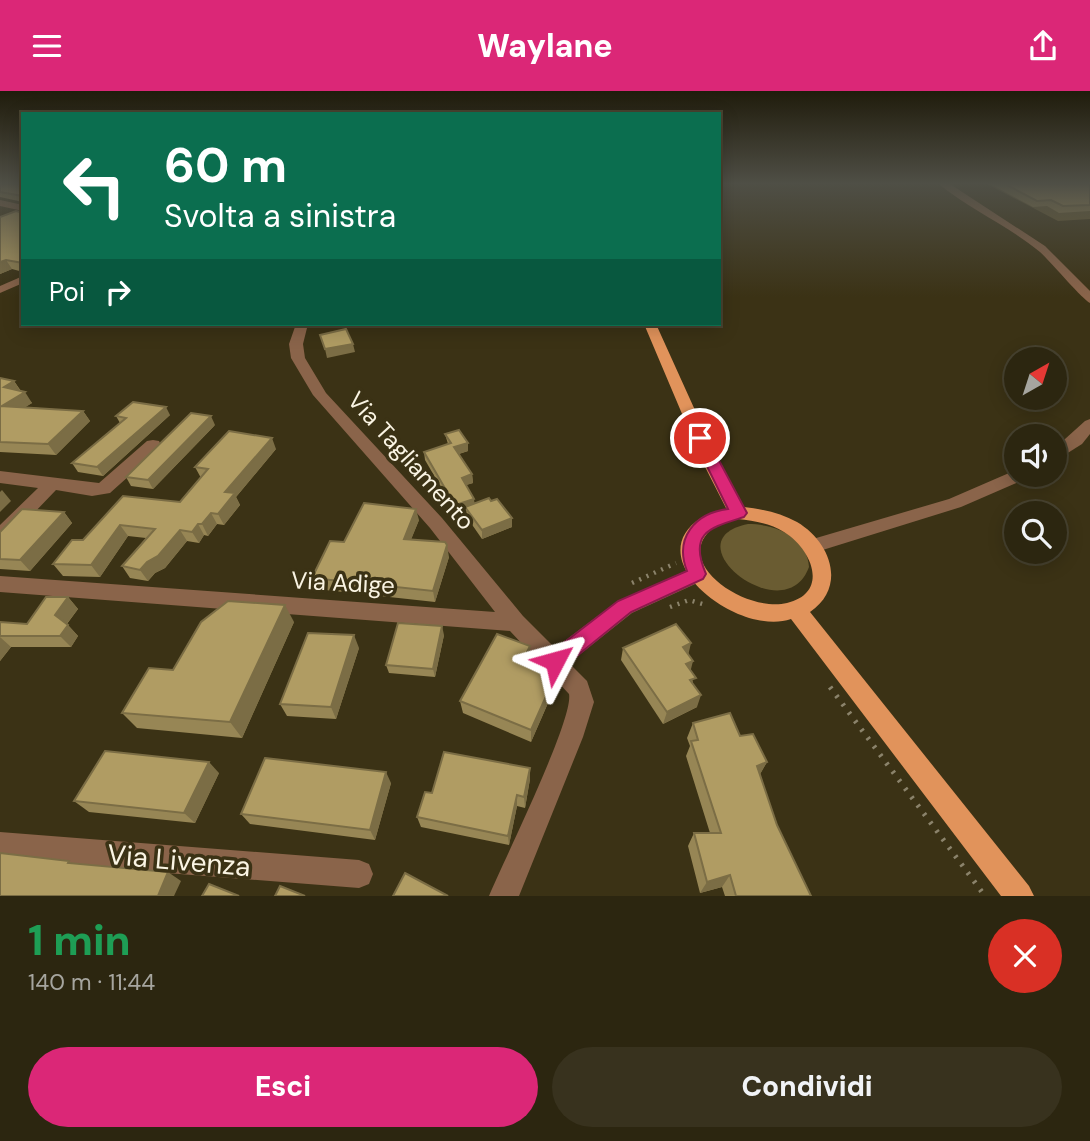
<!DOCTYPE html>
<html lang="it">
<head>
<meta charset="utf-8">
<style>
  :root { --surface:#2c2610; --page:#38321e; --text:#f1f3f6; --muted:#a6a59f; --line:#484330; --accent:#db2777 }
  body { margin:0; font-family:"DM Sans",sans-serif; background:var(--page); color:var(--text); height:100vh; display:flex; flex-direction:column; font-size:26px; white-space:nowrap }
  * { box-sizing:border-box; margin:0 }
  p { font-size:23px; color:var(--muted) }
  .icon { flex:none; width:38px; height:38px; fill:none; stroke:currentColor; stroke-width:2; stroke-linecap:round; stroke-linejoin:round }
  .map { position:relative; height:805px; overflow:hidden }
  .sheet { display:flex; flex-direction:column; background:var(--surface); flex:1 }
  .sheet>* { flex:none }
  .banner { position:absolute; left:21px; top:21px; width:700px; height:214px; border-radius:0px; box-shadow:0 4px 18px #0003,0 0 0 2px var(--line); background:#0b6e4f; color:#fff; overflow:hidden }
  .needle { width:46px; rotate:39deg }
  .fabs { position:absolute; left:1004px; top:256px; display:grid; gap:14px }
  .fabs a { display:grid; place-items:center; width:63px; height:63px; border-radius:50%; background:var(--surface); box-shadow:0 4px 18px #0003,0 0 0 2px var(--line); font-size:35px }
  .pin { position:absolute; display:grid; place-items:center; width:60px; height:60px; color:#fff; margin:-30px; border:4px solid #fff; border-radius:50%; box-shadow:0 2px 7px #0007 }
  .me { position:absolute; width:77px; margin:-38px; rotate:51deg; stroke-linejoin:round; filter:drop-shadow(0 0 5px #0008) }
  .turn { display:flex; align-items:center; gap:24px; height:147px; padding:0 28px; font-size:32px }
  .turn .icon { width:91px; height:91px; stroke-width:2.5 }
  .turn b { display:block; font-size:49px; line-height:60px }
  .then { display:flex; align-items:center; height:66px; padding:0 28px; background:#0003; gap:14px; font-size:26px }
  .round { display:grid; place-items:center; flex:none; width:74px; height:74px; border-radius:37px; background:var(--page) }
  .head { display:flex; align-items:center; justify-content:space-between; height:119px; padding:0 28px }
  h1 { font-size:42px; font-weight:800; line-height:52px; color:#1e9e55 }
  .primary-button { display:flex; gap:14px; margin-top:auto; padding:14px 28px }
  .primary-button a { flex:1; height:80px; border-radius:42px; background:var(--accent); color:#fff; font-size:28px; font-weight:800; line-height:80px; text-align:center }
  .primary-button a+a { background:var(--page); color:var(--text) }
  header { display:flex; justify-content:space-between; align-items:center; height:91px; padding:0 28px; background:var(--accent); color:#fff; font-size:32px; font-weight:800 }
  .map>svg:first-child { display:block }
</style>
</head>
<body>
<header><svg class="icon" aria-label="menu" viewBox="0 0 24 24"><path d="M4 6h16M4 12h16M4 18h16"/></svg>Waylane<svg class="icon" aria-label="share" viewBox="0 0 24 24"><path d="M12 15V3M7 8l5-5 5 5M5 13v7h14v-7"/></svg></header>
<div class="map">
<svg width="1090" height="805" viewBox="0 0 1090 805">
  <rect width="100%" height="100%" fill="#3b3215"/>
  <!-- green -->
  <g fill="#6a5c32">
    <polygon points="987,93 1090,93 1090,128 1058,130"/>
    <path d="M748,433C775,433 807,446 809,476C785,542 668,449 748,433Z"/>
  </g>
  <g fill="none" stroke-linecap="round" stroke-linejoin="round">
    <!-- path-far1 -->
    <g stroke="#8b836b" stroke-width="4.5" stroke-dasharray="2 6" stroke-linecap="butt">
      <polyline points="632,492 676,472"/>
      <polyline points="670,516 689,509 706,514"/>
    </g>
    <!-- path -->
    <polyline stroke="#8b836b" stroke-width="5" stroke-dasharray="2.5 8" stroke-linecap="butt" points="830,596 985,805"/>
    <!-- minor -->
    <g fill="#8a644a" fill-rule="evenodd">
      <path d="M939,93H950L1045,155L1090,200V212C1082,208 1051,171 1040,161C1009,135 970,119 939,93Z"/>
      <polygon points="0,109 23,114 23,120 0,115"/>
      <polygon points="23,185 23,192 0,202 0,195"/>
      <path d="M296,233H308L303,253L305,267L326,302L442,427L523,525L555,557L618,510L697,475L704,477L707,483L704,489L632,522L569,572L587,590L594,611L583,646L519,805H489C503,771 574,628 569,603L510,540L0,501V485L495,521L430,437L313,304L291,267L289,253Z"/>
      <polygon points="1090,328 1090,343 1082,353 1055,370 1055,357 1085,330"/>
      <polygon points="153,349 159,350 161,354 159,358 110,402 92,405 56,399 7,450 0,452 0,434 38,397 0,392 0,380 99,392 147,350"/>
      <polygon points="1016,379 1017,383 1030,383 1028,387 961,416 813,462 806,460 803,455 806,450 949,408"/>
      <polygon points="0,741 359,769 369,773 373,783 369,793 359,797 0,769"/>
    </g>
    <!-- major -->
    <path fill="#e1935b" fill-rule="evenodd" d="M644,233H656L718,370L744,416C762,418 781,422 797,431C831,451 847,496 810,521L1029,795L1034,805H1001L791,528C738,546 637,468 701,427C708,422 719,421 727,419L702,370ZM738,428C754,430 770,432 784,441C812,458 830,502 787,512C746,522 670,472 713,437C720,432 730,431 738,428Z"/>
  </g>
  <!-- wall -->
  <g fill="#978655">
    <polygon points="0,93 23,93 23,111 0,106"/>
    <polygon points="990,93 1090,93 1090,120 1059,122 1047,115 1033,116"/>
    <polygon points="23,122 23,181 12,178 0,183 0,126"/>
    <polygon points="0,287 14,290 21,300 32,312 25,316 83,320 90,330 56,364 0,361"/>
    <polygon points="170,324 103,385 78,381 72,372 120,332 116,325"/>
    <polygon points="215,334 153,398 131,395 126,386"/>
    <polygon points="445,343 468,360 459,363 472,383 473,392 466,394 475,413 512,436 482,448 466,425 466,419 448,425 439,410 438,401 443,400 425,369 424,361 448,353"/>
    <polygon points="276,358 236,406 240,414 224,434 217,433 208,445 204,444 199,452 187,450 165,477 155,482 148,490 130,487 122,475 146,447 128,445 100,486 63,485 53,473 83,449 123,405 180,411 201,387 195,376"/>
    <polygon points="64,421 72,432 30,480 0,478 0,441"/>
    <polygon points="419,429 411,448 449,466 435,511 316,498 312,487 344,451"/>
    <polygon points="68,506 78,518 67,533 78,545 71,556 11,556 0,570 0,531 27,533"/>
    <polygon points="294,531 242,647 137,637 122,622 173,579"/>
    <polygon points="444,544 435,586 389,582 386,574"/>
    <polygon points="359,557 336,628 287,625 280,613"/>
    <polygon points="623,557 688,563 697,616 663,633 621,569"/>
    <polygon points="531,568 528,573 556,583 555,596 531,651 463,622 460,610"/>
    <polygon points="693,632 740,645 767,671 760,683 777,734 811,805 725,805 722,796 700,802 688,755 694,742 710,742 686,665 690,655 687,647"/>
    <polygon points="530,677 530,688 525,717 517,715 509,754 421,736 417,726 432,702"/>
    <polygon points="219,682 195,732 89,721 74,710"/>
    <polygon points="391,692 375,749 250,733 241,723"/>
  </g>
  <!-- shaded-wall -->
  <g fill="#7b6d45">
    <polygon points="6,169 12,178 0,183 0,171"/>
    <polygon points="353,253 355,261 327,267 325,258"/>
    <polygon points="14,290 21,301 4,296"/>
    <polygon points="25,301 32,312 10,326 2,315"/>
    <polygon points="166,316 170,324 103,385 97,376"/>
    <polygon points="83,320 90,330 56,364 48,353"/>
    <polygon points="211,325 215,334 153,398 148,389"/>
    <polygon points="272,347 276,358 236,406 240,414 224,434 218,423 225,401"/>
    <polygon points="468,352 468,360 455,364 454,356"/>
    <polygon points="472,383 473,392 463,395 462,387"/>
    <polygon points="2,399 11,410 0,421 0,401"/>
    <polygon points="474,408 475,416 465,416 466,419 448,425 446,417"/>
    <polygon points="416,418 419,429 407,459 404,448"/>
    <polygon points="64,421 72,432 30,480 20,469"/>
    <polygon points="211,422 217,433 208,445 202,433"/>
    <polygon points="512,427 512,436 482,448 482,439"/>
    <polygon points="198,433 204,444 199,452 192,441"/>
    <polygon points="120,434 128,445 100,486 91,474"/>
    <polygon points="180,439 187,450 165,477 155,482 148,490 140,479 147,471"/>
    <polygon points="447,454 449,466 435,511 433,500"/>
    <polygon points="68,506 78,518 65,535 55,524"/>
    <polygon points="285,514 294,531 242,647 230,631"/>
    <polygon points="68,534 78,545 71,556 60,545"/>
    <polygon points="442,535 444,544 435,586 433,578"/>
    <polygon points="354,544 359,557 336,628 331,616"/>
    <polygon points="0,546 11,556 0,570"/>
    <polygon points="691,552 688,565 683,556"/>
    <polygon points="530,555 531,568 523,583 522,571"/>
    <polygon points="693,570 690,582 686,573"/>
    <polygon points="556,583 555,596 531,651 531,639"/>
    <polygon points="701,604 697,616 663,633 667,621"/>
    <polygon points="209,671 219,682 195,732 184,722"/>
    <polygon points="767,671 759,685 757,675"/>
    <polygon points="530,677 530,688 525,717 524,706"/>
    <polygon points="386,681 391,692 375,749 370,739"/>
    <polygon points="517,704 517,715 509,754 508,745"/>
    <polygon points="168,781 181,790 174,805 158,805"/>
    <polygon points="730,784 722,796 700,802 707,791"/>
  </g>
  <!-- building -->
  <g fill="#b09c63" stroke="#7b6d45" stroke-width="2">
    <polygon points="0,93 23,93 23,105 0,101"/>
    <polygon points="1005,93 1090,93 1090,114 1063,115 1051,109 1037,110"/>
    <polygon points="16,120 23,122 23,172 6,169 0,171 0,126"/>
    <polygon points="346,238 353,253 325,258 320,244"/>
    <polygon points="0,287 14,290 4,296 25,301 2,315 83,320 48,353 0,351"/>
    <polygon points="133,311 166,316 97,376 72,372 126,327 116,325"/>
    <polygon points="191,322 211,325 148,389 126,386"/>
    <polygon points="459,339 468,352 454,356 472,383 462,387 474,408 446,417 438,401 446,399 424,361 451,352 445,343"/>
    <polygon points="229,340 272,347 225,401 235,402 218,423 211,422 202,433 198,433 192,441 180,439 158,465 147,471 140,479 122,475 155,438 120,434 91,474 53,473 72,449 83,449 123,405 180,411 208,378 195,376"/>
    <polygon points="489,407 491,410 497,408 512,427 482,439 465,416"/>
    <polygon points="364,412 416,418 404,448 445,451 447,454 433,500 312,487 330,450 344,451"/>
    <polygon points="22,418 64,421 20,469 0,468 0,441"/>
    <polygon points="46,506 68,506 55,524 68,534 60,545 0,545 0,531 27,533"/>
    <polygon points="228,510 285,514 230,631 122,622 149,577 173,579 201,531"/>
    <polygon points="398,532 442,535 433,578 386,574"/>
    <polygon points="676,533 691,552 683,556 693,570 686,573 696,587 690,589 701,604 667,621 623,557"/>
    <polygon points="308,542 354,544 331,616 280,613"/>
    <polygon points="497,543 530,555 522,571 556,583 531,639 460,610"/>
    <polygon points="730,622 740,645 753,643 767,671 757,675 777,734 811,805 736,805 730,784 707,791 694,742 721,742 691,650 698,649 693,632"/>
    <polygon points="105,660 209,671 184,722 74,710"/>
    <polygon points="444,661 530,677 524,706 517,704 508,745 417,726 425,701 432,702"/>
    <polygon points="265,667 386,681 370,739 241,723"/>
    <polygon points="0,762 69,770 68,772 168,781 158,805 0,805"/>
    <polygon points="405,782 448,805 393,805"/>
    <polygon points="209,793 239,805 202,805"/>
    <polygon points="280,795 305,805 275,805"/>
  </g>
  <!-- sky -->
  <linearGradient id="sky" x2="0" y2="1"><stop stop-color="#201c0c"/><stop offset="0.45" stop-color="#4f4f46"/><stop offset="1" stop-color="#4f4f46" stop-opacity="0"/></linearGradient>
  <rect width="1090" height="206" fill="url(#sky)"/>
  <!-- route -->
  <path fill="#db2777" stroke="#8e194d" stroke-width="2" d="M700,343L707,347L747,422L744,426C710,437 688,441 706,483L703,488L631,521L562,577L555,579L548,577L545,570L548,564L618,510L687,480C674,447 695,422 728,418L693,347Z"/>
  <g text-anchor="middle" stroke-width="7" stroke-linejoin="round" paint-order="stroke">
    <!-- street labels -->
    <g font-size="24" fill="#faf4e3" stroke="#3b3215">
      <text transform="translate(411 370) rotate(48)" y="8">Via Tagliamento</text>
      <text transform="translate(343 492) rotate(3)" y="8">Via Adige</text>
    </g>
    <!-- near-street labels -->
    <g font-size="28" fill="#faf4e3" stroke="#3b3215">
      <text transform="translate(179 769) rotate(5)" y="10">Via Livenza</text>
    </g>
  </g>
</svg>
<div class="fabs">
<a><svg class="needle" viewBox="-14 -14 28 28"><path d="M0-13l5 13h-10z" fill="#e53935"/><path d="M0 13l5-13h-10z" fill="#a6a59f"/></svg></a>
<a><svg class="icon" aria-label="sound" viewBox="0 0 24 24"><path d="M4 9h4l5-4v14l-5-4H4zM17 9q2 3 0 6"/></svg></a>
<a><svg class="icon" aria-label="search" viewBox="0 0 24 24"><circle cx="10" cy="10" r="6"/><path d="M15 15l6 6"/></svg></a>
</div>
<div class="pin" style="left:700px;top:347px;background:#d93025"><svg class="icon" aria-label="arrive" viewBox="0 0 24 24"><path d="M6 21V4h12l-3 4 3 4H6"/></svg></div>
<svg class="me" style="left:555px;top:570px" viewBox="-20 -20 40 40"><path d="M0-17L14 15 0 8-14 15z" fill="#db2777" stroke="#fff" stroke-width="4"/></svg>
<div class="banner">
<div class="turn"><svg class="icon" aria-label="left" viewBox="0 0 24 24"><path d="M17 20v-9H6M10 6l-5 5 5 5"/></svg><div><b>60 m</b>Svolta a sinistra</div></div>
<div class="then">Poi<svg class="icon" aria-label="right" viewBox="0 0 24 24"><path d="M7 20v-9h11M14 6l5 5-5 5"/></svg></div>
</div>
</div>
<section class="sheet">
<div class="head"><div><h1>1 min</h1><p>140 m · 11:44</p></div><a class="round" style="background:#d93025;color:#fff"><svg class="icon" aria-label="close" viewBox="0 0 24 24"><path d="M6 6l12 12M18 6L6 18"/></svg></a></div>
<div class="primary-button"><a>Esci</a><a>Condividi</a></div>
</section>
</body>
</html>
